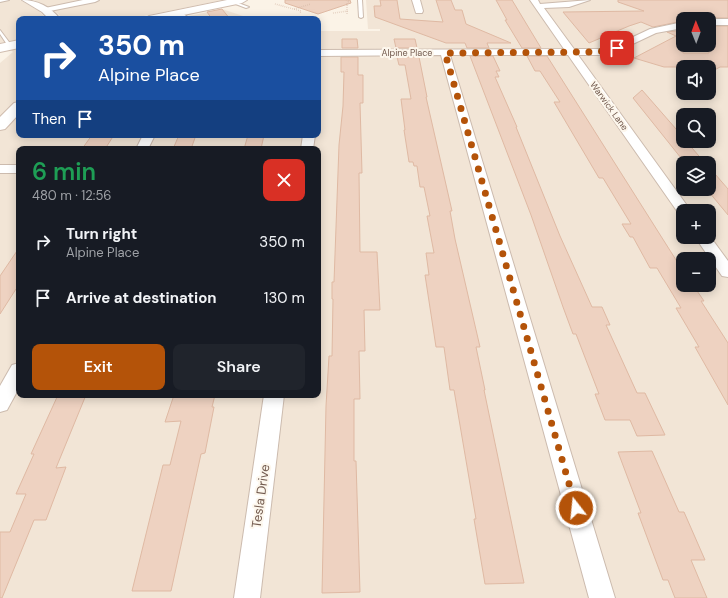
<!DOCTYPE html>
<html lang="en">
<head>
<meta charset="utf-8">
<style>
  :root { --surface:#171b24; --page:#20242c; --text:#f1f3f6; --muted:#9ea1a6; --accent:#b45309 }
  body { margin:0; font-family:"DM Sans",sans-serif; background:var(--page); color:var(--text); height:100vh; display:flex; flex-direction:column; font-size:15px; white-space:nowrap }
  * { box-sizing:border-box; margin:0 }
  p { font-size:13px; color:var(--muted) }
  .icon { flex:none; width:22px; height:22px; fill:none; stroke:currentColor; stroke-width:2; stroke-linecap:round; stroke-linejoin:round }
  .map { position:relative; flex:1; overflow:hidden }
  .details { position:absolute; left:16px; top:146px; width:305px; height:252px; display:flex; flex-direction:column; background:var(--surface); border-radius:8px; box-shadow:0 2px 10px #0003 }
  .details>* { flex:none }
  .top-card { position:absolute; left:16px; top:16px; width:305px; height:122px; border-radius:8px; box-shadow:0 2px 10px #0003; background:#1a4fa0; color:#fff; overflow:hidden }
  .needle { width:26px; rotate:359deg }
  .fabs { position:absolute; left:676px; top:12px; display:grid; gap:8px }
  .fabs a { display:grid; place-items:center; width:40px; height:40px; border-radius:8px; background:var(--surface); box-shadow:0 2px 10px #0003; font-size:20px }
  .pin { position:absolute; display:grid; place-items:center; width:34px; height:34px; color:#fff; margin:-17px; border-radius:8px; box-shadow:0 2px 6px #0006 }
  .me { position:absolute; width:44px; margin:-22px; rotate:344deg; stroke-linejoin:round; filter:drop-shadow(0 0 3px #0008) }
  .turn { display:flex; align-items:center; gap:14px; height:84px; padding:0 16px; font-size:18px }
  .turn .icon { width:52px; height:52px; stroke-width:2.5 }
  .turn b { display:block; font-size:28px; line-height:34px }
  .then { display:flex; align-items:center; height:38px; padding:0 16px; background:#0003; gap:8px; font-size:15px }
  .round { display:grid; place-items:center; flex:none; width:42px; height:42px; border-radius:8px; background:var(--page) }
  .summary { display:flex; align-items:center; justify-content:space-between; height:68px; padding:0 16px }
  h1 { font-size:24px; font-weight:600; line-height:30px; color:#1e9e55 }
  .button { display:flex; gap:8px; margin-top:auto; padding:8px 16px }
  .button a { flex:1; height:46px; border-radius:8px; background:var(--accent); color:#fff; font-size:16px; font-weight:600; line-height:46px; text-align:center }
  .button a+a { background:var(--page); color:var(--text) }
  ul { padding:0; list-style:none }
  li { display:flex; align-items:center; gap:12px; height:56px; padding:0 16px }
  li div { flex:1 }
  li b { display:block; font-size:15px }
  li em { font-style:normal }
  .map>svg:first-child { display:block }
</style>
</head>
<body>
<div class="map">
<svg width="728" height="598" viewBox="0 0 728 598">
  <rect width="100%" height="100%" fill="#fbf3e7"/>
  <!-- residential -->
  <g fill="#f2e5d6" fill-rule="evenodd">
    <polygon points="0,0 20,0 39,11 47,19 19,19 19,39 0,43"/>
    <polygon points="34,0 222,0 129,19 64,19 57,13"/>
    <path d="M366,0H728V598H0V63L13,52L11,50L19,49V135H318V31H380V29H368ZM683,19H709V45H683ZM683,67H709V93H683ZM683,115H709V141H683ZM19,149H318V395H19ZM683,163H709V189H683ZM683,211H709V237H683ZM683,259H709V285H683Z"/>
    <polygon points="222,9 252,19 173,19 194,15"/>
  </g>
  <!-- building -->
  <g fill="#eed2c1" stroke="#dfb9a3">
    <polygon points="285,0 350,0 351,3 318,14 285,3"/>
    <polygon points="380,0 397,0 400,19 443,22 436,0 451,0 455,10 462,10 466,24 511,43 487,43 489,48 467,48 465,43 446,43 375,17 374,6 381,6"/>
    <polygon points="496,0 512,0 541,48 522,48 505,20 507,20"/>
    <polygon points="618,0 728,0 728,18 709,18 709,15 683,16 683,21 653,27 641,22 629,26 589,43 563,12 644,11 618,2"/>
    <polygon points="222,9 230,19 212,19 207,12"/>
    <polygon points="709,26 728,26 728,67 720,67 709,73 709,67 664,67 634,58 676,36 667,32 683,30 683,53 709,53"/>
    <polygon points="342,39 357,39 358,48 342,48"/>
    <polygon points="394,39 415,39 417,48 396,48"/>
    <polygon points="470,56 493,56 500,71 496,71 499,77 495,77 517,127 516,127 560,236 592,307 602,307 610,325 606,325 637,393 645,393 665,435 637,436 630,420 605,420 595,394 599,394 576,334 573,334 563,307 531,215"/>
    <polygon points="527,56 547,56 683,271 683,285 693,285 704,301 701,301 728,343 728,405 695,347 699,347 676,308 681,308 657,268 650,268 633,237 630,237 622,224 631,224 603,178 599,178 554,102 560,102 540,71 535,71"/>
    <polygon points="341,57 358,57 358,75 363,75 363,103 360,103 362,173 359,173 360,252 377,252 380,310 364,310 365,351 359,351 360,399 354,399 354,461 356,461 360,592 322,593 326,406 329,356 332,356 333,299 332,299 332,282 334,282 339,145 343,106 344,72 341,72"/>
    <polygon points="397,57 419,57 427,97 426,97 452,211 450,211 455,239 480,347 476,347 485,390 484,390 524,583 485,584 474,519 476,519 454,390 450,390 444,347 436,347 425,275 429,275 426,253 434,253 427,216 430,216 424,187 420,187 417,166 414,166 413,162 409,162 404,130 405,130 401,99 411,99 405,65 399,65"/>
    <polygon points="642,90 683,137 683,141 686,141 705,163 685,163 633,98"/>
    <polygon points="92,135 114,135 105,149 82,149"/>
    <polygon points="179,135 196,135 191,149 173,149"/>
    <polygon points="248,135 264,135 261,149 244,149"/>
    <polygon points="709,167 728,189 728,215 709,192"/>
    <polygon points="19,248 19,288 16,289 0,314 0,276"/>
    <polygon points="58,395 86,395 56,468 66,467 46,520 34,520 2,598 0,598 0,532 10,532 26,494 16,494 34,454 31,454"/>
    <polygon points="174,395 215,395 212,407 214,407 205,453 201,454 171,591 132,591 163,465 170,465 181,421 165,422"/>
    <polygon points="652,451 679,512 684,512 705,560 691,560 707,598 675,598 668,580 663,580 638,513 641,513 618,452"/>
  </g>
  <g fill="none" stroke-linecap="round" stroke-linejoin="round">
    <!-- service casing -->
    <g stroke="#ccbbae" stroke-width="2">
      <g id="service">
        <polygon points="0,0 9,0 0,2"/>
        <polygon points="358,0 362,0 363,17 361,18 359,17"/>
        <polygon points="233,1 249,7 246,8 233,3"/>
        <polygon points="0,30 12,46 12,47 8,46 0,34"/>
      </g>
    </g>
    <!-- minor casing -->
    <g stroke="#ccbbae" stroke-width="2">
      <g id="minor">
        <polygon points="83,0 99,0 95,2 45,12 41,10 45,8"/>
        <polygon points="412,0 420,0 423,11 422,13 416,13"/>
        <polygon points="530,0 538,0 540,4 590,0 569,7 544,8 574,49 600,49 614,46 650,29 683,22 683,28 656,33 620,50 600,55 578,55 691,211 683,211 683,215 679,214 568,55 450,55 615,598 589,598 441,55 318,56 318,50 564,49"/>
        <polygon points="175,12 181,12 190,19 180,19 175,16"/>
        <rect x="709" y="19" width="19" height="6"/>
        <polygon points="143,135 155,135 148,149 136,149"/>
        <polygon points="303,135 315,135 313,149 301,149"/>
        <rect x="0" y="165" width="19" height="8"/>
        <polygon points="709,235 728,261 728,277 722,276 695,237 709,237"/>
        <polygon points="19,363 19,388 7,410 0,412 0,386 12,365"/>
        <polygon points="264,395 284,395 260,598 234,598"/>
      </g>
    </g>
    <!-- tertiary casing -->
    <g stroke="#ccbbae" stroke-width="2">
      <path id="tertiary" d="M22,0C37,0 51,7 60,19H49L42,12Z"/>
    </g>
    <!-- secondary casing -->
    <g stroke="#d0bdaf" stroke-width="2">
      <g id="secondary">
        <polygon points="227,0 247,0 242,3 164,19 144,19 149,16"/>
        <polygon points="19,40 19,48 0,52 0,44"/>
        <polygon points="19,102 19,114 5,129 0,130 0,117 14,103"/>
      </g>
    </g>
    <!-- path -->
    <g stroke="#d3b6a4" stroke-width="1.5" stroke-dasharray="0.5 1.5" stroke-linecap="butt">
      <polyline points="346,0 349,1 347,3 347,15"/>
      <polyline points="275,4 301,11 300,13"/>
      <polyline points="294,9 311,4"/>
      <polyline points="333,13 348,11"/>
    </g>
    <!-- service -->
    <use href="#service" fill="#fff" fill-rule="evenodd"/>
    <!-- minor -->
    <use href="#minor" fill="#fff" fill-rule="evenodd"/>
    <!-- tertiary -->
    <use href="#tertiary" fill="#fff" fill-rule="evenodd"/>
    <!-- secondary -->
    <use href="#secondary" fill="#fff" fill-rule="evenodd"/>
  </g>
  <g fill="none" stroke-linecap="round" stroke-linejoin="round">
    <!-- route -->
    <polyline stroke="#b45309" stroke-width="7" stroke-dasharray="0 12.6" points="576,508 445,53 591,52 607,51 617,48"/>
  </g>
  <g text-anchor="middle" stroke-width="4" stroke-linejoin="round" paint-order="stroke">
    <!-- far-street labels -->
    <g font-size="9" fill="#725a4e" stroke="#fdf7ed">
      <text x="407" y="56">Alpine Place</text>
      <text transform="translate(609 106) rotate(54)" y="3">Warwick Lane</text>
    </g>
    <!-- near-street labels -->
    <g font-size="13" fill="#725a4e" stroke="#fdf7ed">
      <text transform="translate(260 496) rotate(-82)" y="5">Tesla Drive</text>
    </g>
  </g>
</svg>
<div class="fabs">
<a><svg class="needle" viewBox="-14 -14 28 28"><path d="M0-13l5 13h-10z" fill="#e53935"/><path d="M0 13l5-13h-10z" fill="#9ea1a6"/></svg></a>
<a><svg class="icon" aria-label="sound" viewBox="0 0 24 24"><path d="M4 9h4l5-4v14l-5-4H4zM17 9q2 3 0 6"/></svg></a>
<a><svg class="icon" aria-label="search" viewBox="0 0 24 24"><circle cx="10" cy="10" r="6"/><path d="M15 15l6 6"/></svg></a>
<a><svg class="icon" aria-label="layers" viewBox="0 0 24 24"><path d="M12 4l9 5-9 5-9-5zM3 14l9 5 9-5"/></svg></a>
<a>+</a>
<a>−</a>
</div>
<div class="pin" style="left:617px;top:48px;background:#d93025"><svg class="icon" aria-label="arrive" viewBox="0 0 24 24"><path d="M6 21V4h12l-3 4 3 4H6"/></svg></div>
<svg class="me" style="left:576px;top:508px" viewBox="-20 -20 40 40"><circle r="17" fill="#b45309" stroke="#fff" stroke-width="3"/><path d="M0-11L8 9 0 5-8 9z" fill="#fff"/></svg>
<div class="top-card">
<div class="turn"><svg class="icon" aria-label="right" viewBox="0 0 24 24"><path d="M7 20v-9h11M14 6l5 5-5 5"/></svg><div><b>350 m</b>Alpine Place</div></div>
<div class="then">Then<svg class="icon" aria-label="arrive" viewBox="0 0 24 24"><path d="M6 21V4h12l-3 4 3 4H6"/></svg></div>
</div>
<section class="details">
<div class="summary"><div><h1>6 min</h1><p>480 m · 12:56</p></div><a class="round" style="background:#d93025;color:#fff"><svg class="icon" aria-label="close" viewBox="0 0 24 24"><path d="M6 6l12 12M18 6L6 18"/></svg></a></div>
<ul>
<li><svg class="icon" aria-label="right" viewBox="0 0 24 24"><path d="M7 20v-9h11M14 6l5 5-5 5"/></svg><div><b>Turn right</b><p>Alpine Place</p></div><em>350 m</em></li>
<li><svg class="icon" aria-label="arrive" viewBox="0 0 24 24"><path d="M6 21V4h12l-3 4 3 4H6"/></svg><div><b>Arrive at destination</b></div><em>130 m</em></li>
</ul>
<div class="button"><a>Exit</a><a>Share</a></div>
</section>
</div>
</body>
</html>
